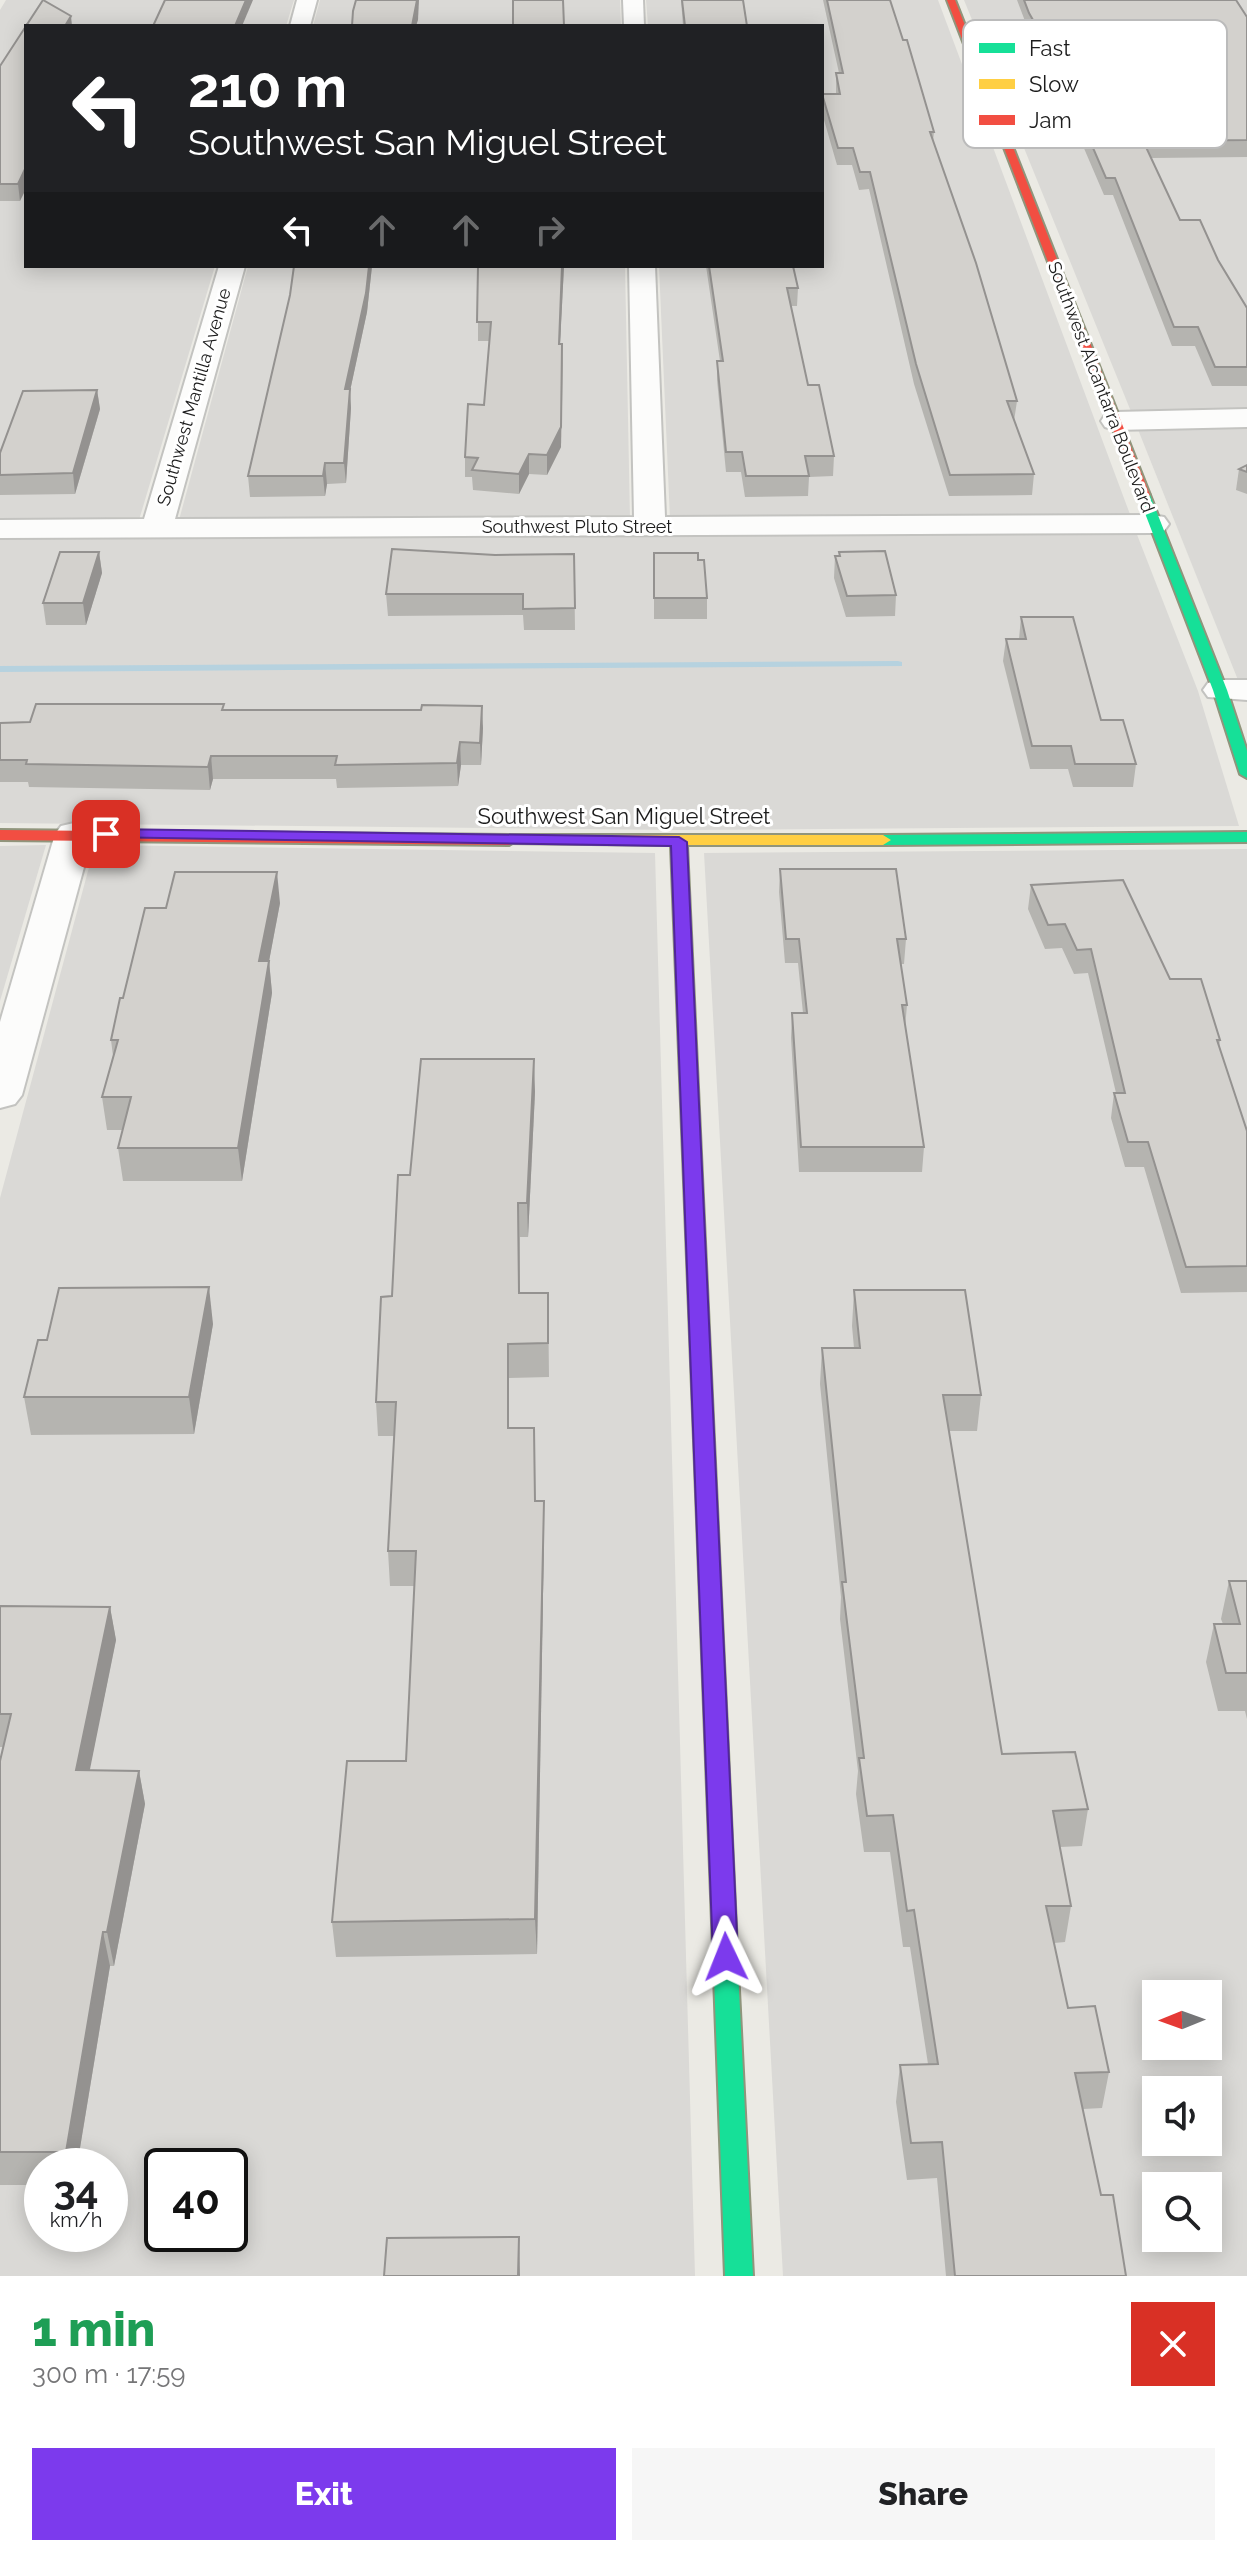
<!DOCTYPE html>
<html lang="en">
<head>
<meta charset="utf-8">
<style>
  :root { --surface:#fff; --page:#f6f6f6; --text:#202124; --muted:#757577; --accent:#7c3aed }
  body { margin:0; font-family:Raleway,sans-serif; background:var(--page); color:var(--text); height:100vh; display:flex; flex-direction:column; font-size:30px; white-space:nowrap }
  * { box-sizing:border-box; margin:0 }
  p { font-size:26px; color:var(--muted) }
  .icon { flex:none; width:44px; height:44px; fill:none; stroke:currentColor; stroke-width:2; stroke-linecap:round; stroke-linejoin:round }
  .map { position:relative; height:2276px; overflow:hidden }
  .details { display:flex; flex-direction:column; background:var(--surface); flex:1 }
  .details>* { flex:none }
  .hud { position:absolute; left:24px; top:24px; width:800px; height:244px; border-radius:0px; box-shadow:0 4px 20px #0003; background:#202124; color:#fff; overflow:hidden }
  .needle { width:52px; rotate:269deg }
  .controls { position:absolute; left:1142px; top:1980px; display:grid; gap:16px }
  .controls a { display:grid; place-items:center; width:80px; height:80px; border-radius:0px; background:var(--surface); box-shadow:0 4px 20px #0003; font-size:40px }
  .speed { position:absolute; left:24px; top:2148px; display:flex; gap:16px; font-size:40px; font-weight:700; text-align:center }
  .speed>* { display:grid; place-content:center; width:104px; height:104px; border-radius:50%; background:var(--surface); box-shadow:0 4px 20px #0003; line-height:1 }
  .speed small { font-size:20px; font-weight:400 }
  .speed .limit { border:4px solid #111; border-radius:12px; background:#fff; color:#111 }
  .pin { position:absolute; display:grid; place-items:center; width:68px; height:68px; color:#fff; margin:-34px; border-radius:16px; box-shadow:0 4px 12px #0006 }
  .me { position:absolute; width:88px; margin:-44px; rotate:358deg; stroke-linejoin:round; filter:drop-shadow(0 0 6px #0008) }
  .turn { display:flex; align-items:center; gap:28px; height:168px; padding:0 32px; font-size:36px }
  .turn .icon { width:104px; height:104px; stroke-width:2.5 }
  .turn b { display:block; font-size:56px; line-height:68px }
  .lanes { display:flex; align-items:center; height:76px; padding:0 32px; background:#0003; justify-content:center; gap:40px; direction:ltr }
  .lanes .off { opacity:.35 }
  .round { display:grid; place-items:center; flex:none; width:84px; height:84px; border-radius:0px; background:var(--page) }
  .headline { display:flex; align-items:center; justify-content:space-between; height:136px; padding:0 32px }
  h1 { font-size:48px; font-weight:800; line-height:60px; color:#1e9e55 }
  .action { display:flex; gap:16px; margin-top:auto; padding:16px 32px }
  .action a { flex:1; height:92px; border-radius:0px; background:var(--accent); color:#fff; font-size:32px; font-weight:800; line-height:92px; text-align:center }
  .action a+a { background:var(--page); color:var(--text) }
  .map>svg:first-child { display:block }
</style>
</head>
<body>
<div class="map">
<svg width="1247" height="2276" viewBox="0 0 1247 2276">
  <rect width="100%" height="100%" fill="#ebeae4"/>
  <!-- residential -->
  <g fill="#dad9d6" fill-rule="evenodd">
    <polygon points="6,0 294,0 286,26 26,26 26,266 215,266 139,520 0,521 0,10"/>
    <polygon points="320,0 620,0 621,26 313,26"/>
    <polygon points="646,0 938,0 1131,517 670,519 659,266 822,266 822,26 648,26"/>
    <polygon points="964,0 1247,0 1247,411 1132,414"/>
    <polygon points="248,266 625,266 630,519 179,520"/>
    <polygon points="1247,425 1247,680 1238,680 1137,427"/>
    <polygon points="1136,532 1198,691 1239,826 679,830 0,823 0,537"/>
    <polygon points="46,845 0,1001 0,846"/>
    <path d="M95,845L655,853L695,2276H0V1198ZM42,2166H110V2234H42ZM162,2166H230V2234H162Z"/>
    <path d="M1247,849V2276H783L704,853ZM1156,1994H1208V2046H1156ZM1156,2090H1208V2142H1156ZM1156,2186H1208V2238H1156Z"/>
  </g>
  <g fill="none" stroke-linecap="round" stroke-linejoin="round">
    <!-- stream -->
    <polygon fill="#b6d2df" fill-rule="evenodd" points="898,661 902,662 902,666 0,672 0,666"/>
    <!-- street casing -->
    <g stroke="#c3c3c0" stroke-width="4">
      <g id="street">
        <polygon points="297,0 317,0 310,26 290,26"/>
        <polygon points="623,0 643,0 644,26 624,26"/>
        <polygon points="219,266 245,266 175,519 634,517 629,266 655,266 665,517 1153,515 1164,517 1169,524 1164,531 1153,533 0,538 0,520 144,519"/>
        <polygon points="1247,409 1247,427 1115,430 1105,427 1101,421 1105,415 1115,412"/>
        <polygon points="1220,680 1247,680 1247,700 1208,697 1203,690 1208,683"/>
        <polygon points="74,823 87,826 93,834 22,1095 15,1104 0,1108 0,1022 55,834 61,826"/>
      </g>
    </g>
    <!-- fast casing -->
    <g stroke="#90957c" stroke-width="4">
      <g id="fast">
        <polygon points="1140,492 1150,495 1227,690 1247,751 1247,778 1240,774 1213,690 1138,495"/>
        <polygon points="1247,832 1247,842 883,845 875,840 883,835"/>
        <polygon points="725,1938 734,1941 737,1949 753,2276 725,2276 713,1949 716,1941"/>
      </g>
    </g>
    <!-- slow casing -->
    <g stroke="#90957c" stroke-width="4">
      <polygon id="slow" points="509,835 883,835 891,840 883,845 687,845 714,1440 711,1445 697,1445 694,1440 671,845 504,843 501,840 504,837"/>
    </g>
    <!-- jam casing -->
    <g stroke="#90957c" stroke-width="4">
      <g id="jam">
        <polygon points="947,0 955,0 1150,495 1148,498 1138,495"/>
        <polygon points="0,830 509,835 517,840 509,845 0,840"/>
        <polygon points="704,1433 711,1435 714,1440 737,1949 734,1957 725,1960 716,1957 713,1949 694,1440 697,1435"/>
      </g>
    </g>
    <!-- street -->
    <use href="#street" fill="#fcfcfb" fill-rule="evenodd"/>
    <!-- fast -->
    <use href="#fast" fill="#16e098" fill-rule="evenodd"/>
    <!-- slow -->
    <use href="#slow" fill="#ffcf43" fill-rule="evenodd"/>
    <!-- jam -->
    <use href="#jam" fill="#f24e42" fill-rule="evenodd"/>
  </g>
  <!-- wall -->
  <g fill="#b5b4b0">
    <polygon points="681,0 743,0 747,26 683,26"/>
    <polygon points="823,0 890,0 934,132 933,141 1017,401 1014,421 1034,474 1032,495 949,496 914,384 869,189 859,190 852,165 837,165 822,113 822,94 836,94 836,73 839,73"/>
    <polygon points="1017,0 1236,0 1247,17 1247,157 1152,158 1152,161 1180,220 1218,260 1247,308 1247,386 1212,386 1195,346 1172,346 1113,195 1104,195 1050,69 1028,29"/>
    <polygon points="26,26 20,201 0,201 0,66"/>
    <polygon points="294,266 372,266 367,312 350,391 351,408 346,483 327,484 325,496 250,497 248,476 290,295"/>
    <polygon points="478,266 564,266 560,344 562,344 563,364 561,447 547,475 529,474 519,494 473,490 472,477 465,477 465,457 484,405 489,341 478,341"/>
    <polygon points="706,266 793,266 798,288 797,306 791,306 808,385 834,456 833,476 809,477 808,496 745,497 741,472 726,472 717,380 717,361 720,361"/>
    <polygon points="97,390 100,409 75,494 0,495 0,453"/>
    <polygon points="1247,465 1247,494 1236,490 1239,469"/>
    <polygon points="99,552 102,573 86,625 46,625 43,603"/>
    <polygon points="839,552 896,595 895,616 846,617 834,578 835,556 839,556"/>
    <polygon points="654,553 698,560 707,598 707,619 654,619"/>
    <polygon points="574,554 575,630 524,630 523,615 388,616 386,594 495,555"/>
    <polygon points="1021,617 1136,764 1133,787 1073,787 1068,769 1030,769 1003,661 1006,639 1019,639"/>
    <polygon points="224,710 483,728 481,765 461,765 458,786 337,788 336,779 213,779 210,790 29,787 28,782 0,782 0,723 30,722"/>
    <polygon points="780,869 906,939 904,964 901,964 907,1005 905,1028 924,1147 922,1172 799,1172 791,1038 792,1013 803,1013 798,963 785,963 779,892"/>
    <polygon points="1031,885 1170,979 1220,1040 1219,1047 1247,1131 1247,1292 1181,1293 1144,1167 1125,1167 1111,1118 1114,1093 1116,1093 1088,973 1074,974 1062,948 1045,949 1028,909"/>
    <polygon points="280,903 269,961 272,993 242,1181 123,1181 118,1148 123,1130 107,1130 102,1097 113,1056 111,1040 123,998 166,908"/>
    <polygon points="535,1092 528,1237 520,1237 520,1293 548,1293 549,1377 509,1378 509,1428 535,1501 544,1501 544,1535 537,1954 336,1957 332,1922 406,1761 415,1586 390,1586 388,1551 394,1436 378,1436 376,1402 410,1175"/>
    <polygon points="854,1290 981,1395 977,1431 949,1431 1002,1754 1088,1809 1082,1846 1060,1847 1071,1906 1065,1942 1054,1943 1068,2008 1109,2072 1102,2108 1083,2109 1101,2195 1126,2276 946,2276 937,2178 907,2180 896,2102 900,2065 928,2064 910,1947 903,1947 890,1852 864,1852 856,1794 858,1771 840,1619 841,1597 820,1384 822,1348 854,1348 852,1326"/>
    <polygon points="213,1324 194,1434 31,1435 24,1397 47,1340"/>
    <polygon points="1229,1581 1247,1581 1247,1719 1245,1711 1218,1711 1206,1662 1214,1624 1223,1624 1221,1619"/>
    <polygon points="0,1606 110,1607 116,1640 89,1770 139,1771 145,1804 114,1966 110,1966 77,2166 42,2166 42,2185 0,2185 0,1761 3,1747 0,1747"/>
  </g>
  <!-- shaded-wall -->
  <g fill="#949290">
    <polygon points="246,0 253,0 242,26 235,26"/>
    <polygon points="417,0 419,0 418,20 416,26 412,26"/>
    <polygon points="71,16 72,26 65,26"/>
    <polygon points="26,167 26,189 20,201 18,184"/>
    <polygon points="369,266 372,266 367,312 350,391 351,408 346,483 344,463 345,389"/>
    <polygon points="562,266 564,266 559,364 559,344"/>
    <polygon points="562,344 561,447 547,475 547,455"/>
    <polygon points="97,390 100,409 75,494 73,473"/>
    <polygon points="529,454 529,474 519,494 519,474"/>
    <polygon points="325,463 327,484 325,496 323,476"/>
    <polygon points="99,552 102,573 86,625 83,603"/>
    <polygon points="482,706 483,728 481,765 480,743"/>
    <polygon points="460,742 461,765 458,786 457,763"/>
    <polygon points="211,756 213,779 210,790 208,767"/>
    <polygon points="277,872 280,903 263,993 259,961"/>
    <polygon points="269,961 272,993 242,1181 238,1148"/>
    <polygon points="534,1059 535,1092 528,1237 527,1203"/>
    <polygon points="209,1287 213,1324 194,1434 189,1397"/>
    <polygon points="508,1344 509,1378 509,1463 508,1428"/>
    <polygon points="544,1501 544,1535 537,1954 535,1919"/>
    <polygon points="110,1607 116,1640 83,1804 76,1770"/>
    <polygon points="139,1771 145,1804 114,1966 107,1932"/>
    <polygon points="103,1932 110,1966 77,2166 70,2166 66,2152"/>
    <polygon points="519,2237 520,2276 518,2276"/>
  </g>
  <!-- building -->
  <g fill="#d3d1cd" stroke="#949290" stroke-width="2">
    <polygon points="43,0 71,16 65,26 26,26"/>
    <polygon points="165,0 246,0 235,26 153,26"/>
    <polygon points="356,0 417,0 412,26 352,26 353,11"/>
    <polygon points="513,0 563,0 564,26 513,26"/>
    <polygon points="682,0 743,0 747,26 685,26"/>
    <polygon points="827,0 890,0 903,40 907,40 934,132 930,132 976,263 1017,401 1007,401 1034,474 950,475 916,364 870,172 860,172 853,148 838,148 822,94 840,94 836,73 843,73"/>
    <polygon points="1024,0 1236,0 1247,17 1247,140 1152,141 1154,145 1145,145 1180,220 1200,220 1218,260 1247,308 1247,367 1215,367 1198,327 1174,327 1115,178 1106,178 1052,53 1029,13"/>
    <polygon points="26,26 26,167 18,184 0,184 0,66"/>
    <polygon points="294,266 369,266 366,293 345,389 350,389 344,463 325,463 323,476 248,476 290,295"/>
    <polygon points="478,266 562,266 559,344 562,344 561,427 547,455 529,454 519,474 472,470 478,458 465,457 468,404 484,405 491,322 477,322"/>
    <polygon points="709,266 793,266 798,288 787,288 808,385 819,385 834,456 805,456 809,476 746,476 742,452 726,452 717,361 723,361"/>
    <polygon points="97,390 73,473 0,475 0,453 23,391"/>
    <polygon points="1247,465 1247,472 1239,469"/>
    <polygon points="392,549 495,555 574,554 575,608 523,609 523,594 386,594"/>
    <polygon points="885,551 896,595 847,596 835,556 840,556 839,552"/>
    <polygon points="60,552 99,552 83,603 43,603"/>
    <polygon points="654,553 698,553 698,560 704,560 707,598 654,598"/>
    <polygon points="1021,617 1073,617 1101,720 1123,720 1136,764 1075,764 1071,746 1032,746 1006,639 1026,639"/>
    <polygon points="36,704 224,704 222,710 421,710 422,705 482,706 480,743 460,742 457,763 335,765 337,756 211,756 208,767 26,764 27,760 0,760 0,723 30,722"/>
    <polygon points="780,869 896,869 906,939 897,939 907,1005 902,1005 924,1147 801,1147 792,1013 807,1013 799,939 786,939"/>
    <polygon points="175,872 277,872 259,961 269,961 238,1148 118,1148 131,1097 102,1097 118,1040 111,1040 120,998 123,998 145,908 166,908"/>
    <polygon points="1123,880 1170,979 1201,979 1220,1040 1217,1040 1247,1131 1247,1266 1186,1267 1148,1142 1128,1142 1114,1093 1125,1093 1091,949 1077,950 1065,924 1048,925 1031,885"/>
    <polygon points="421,1059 534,1059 527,1203 518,1203 519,1293 548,1293 548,1343 508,1344 508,1428 534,1428 535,1501 544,1501 535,1919 332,1922 347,1761 406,1761 416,1551 388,1551 396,1402 376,1402 381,1297 392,1296 398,1175 410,1175"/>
    <polygon points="209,1287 189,1397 24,1397 38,1340 47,1340 59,1288"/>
    <polygon points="854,1290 965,1290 981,1395 943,1395 1002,1754 1075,1752 1088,1809 1053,1811 1071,1906 1046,1906 1068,2008 1095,2006 1109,2072 1075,2073 1101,2195 1113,2195 1126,2276 955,2276 942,2142 911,2143 900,2065 938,2064 914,1910 907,1911 893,1815 867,1816 859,1758 864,1758 842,1582 846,1582 822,1348 860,1348"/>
    <polygon points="1229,1581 1247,1581 1247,1673 1226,1673 1214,1624 1240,1624"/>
    <polygon points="0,1606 110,1607 76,1770 139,1771 107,1932 103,1932 66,2152 0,2152 0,1761 11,1714 0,1714"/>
    <polygon points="519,2237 518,2276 384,2276 387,2238"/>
  </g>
  <!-- route -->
  <polygon fill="#7c3aed" stroke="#51269a" stroke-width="2" points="106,829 679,837 687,842 738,1957 735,1965 726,1968 717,1965 713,1957 671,846 100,837 98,834"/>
  <g text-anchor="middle" stroke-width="6" stroke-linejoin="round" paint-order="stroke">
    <!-- far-street labels -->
    <g font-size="18" fill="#1c1c1c" stroke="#fff">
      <text transform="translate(1101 387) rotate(69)" y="6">Southwest Alcantarra Boulevard</text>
      <text transform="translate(194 397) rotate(-74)" y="6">Southwest Mantilla Avenue</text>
      <text x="577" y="533">Southwest Pluto Street</text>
    </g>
    <!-- street labels -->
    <g font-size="22" fill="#1c1c1c" stroke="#fff">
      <text x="624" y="824">Southwest San Miguel Street</text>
    </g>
  </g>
  <!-- legend -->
  <rect x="963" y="20" width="264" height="128" rx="12" fill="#fff" stroke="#bbb" stroke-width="2"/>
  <rect x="979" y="43" width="36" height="10" fill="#16e098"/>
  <rect x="979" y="79" width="36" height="10" fill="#ffcf43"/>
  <rect x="979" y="115" width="36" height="10" fill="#f24e42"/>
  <g font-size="22" fill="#1c1c1c">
    <text x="1029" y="56">Fast</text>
    <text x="1029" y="92">Slow</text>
    <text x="1029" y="128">Jam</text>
  </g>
</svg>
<div class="controls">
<a><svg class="needle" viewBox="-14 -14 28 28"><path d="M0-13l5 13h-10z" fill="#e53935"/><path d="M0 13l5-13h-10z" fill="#757577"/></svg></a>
<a><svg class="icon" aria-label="sound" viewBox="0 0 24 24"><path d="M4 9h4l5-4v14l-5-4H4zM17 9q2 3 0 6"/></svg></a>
<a><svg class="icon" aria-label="search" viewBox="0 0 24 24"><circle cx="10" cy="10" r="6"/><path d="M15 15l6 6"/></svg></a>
</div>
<div class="speed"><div>34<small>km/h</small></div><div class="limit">40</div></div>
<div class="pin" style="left:106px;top:834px;background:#d93025"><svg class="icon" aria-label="arrive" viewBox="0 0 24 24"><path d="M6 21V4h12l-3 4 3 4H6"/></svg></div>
<svg class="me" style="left:726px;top:1957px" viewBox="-20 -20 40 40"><path d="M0-17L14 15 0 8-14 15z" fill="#7c3aed" stroke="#fff" stroke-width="4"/></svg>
<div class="hud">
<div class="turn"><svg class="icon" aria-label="left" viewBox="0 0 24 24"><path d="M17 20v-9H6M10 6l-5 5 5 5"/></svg><div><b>210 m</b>Southwest San Miguel Street</div></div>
<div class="lanes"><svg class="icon" aria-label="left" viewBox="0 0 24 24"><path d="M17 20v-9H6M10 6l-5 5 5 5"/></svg><svg class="icon off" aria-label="ahead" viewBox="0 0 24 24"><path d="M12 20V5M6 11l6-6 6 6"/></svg><svg class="icon off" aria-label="ahead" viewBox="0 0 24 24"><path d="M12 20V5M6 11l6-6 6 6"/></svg><svg class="icon off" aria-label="right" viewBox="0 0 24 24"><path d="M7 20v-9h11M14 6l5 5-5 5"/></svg></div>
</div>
</div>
<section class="details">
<div class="headline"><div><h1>1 min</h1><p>300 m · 17:59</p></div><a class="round" style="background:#d93025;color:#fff"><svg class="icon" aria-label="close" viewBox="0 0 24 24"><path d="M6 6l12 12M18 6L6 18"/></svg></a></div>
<div class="action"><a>Exit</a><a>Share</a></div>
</section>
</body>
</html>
